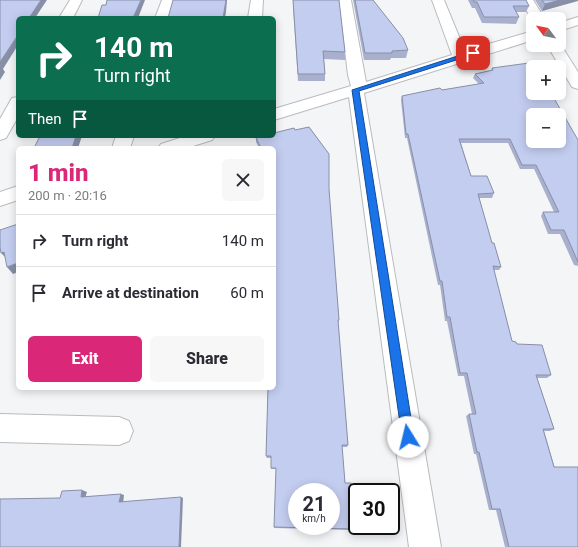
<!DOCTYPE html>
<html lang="en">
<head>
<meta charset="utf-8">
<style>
  :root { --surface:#fff; --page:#f7f7f7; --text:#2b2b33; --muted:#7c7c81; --line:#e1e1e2; --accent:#db2777 }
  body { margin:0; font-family:Roboto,sans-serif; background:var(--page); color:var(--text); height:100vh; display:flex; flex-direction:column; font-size:15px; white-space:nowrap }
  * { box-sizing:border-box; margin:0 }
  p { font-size:13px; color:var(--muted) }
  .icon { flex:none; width:22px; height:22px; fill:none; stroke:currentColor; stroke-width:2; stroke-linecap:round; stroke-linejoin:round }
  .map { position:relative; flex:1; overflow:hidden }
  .details { position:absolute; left:16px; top:146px; width:260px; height:244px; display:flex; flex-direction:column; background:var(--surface); border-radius:6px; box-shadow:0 2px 10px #0003 }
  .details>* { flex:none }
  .banner { position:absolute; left:16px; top:16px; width:260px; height:122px; border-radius:6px; box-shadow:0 2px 10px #0003; background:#0b6e4f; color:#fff; overflow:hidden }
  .needle { width:26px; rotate:302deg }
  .fabs { position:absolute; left:526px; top:12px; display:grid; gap:8px }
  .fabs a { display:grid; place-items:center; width:40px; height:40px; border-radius:6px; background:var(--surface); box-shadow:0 2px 10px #0003; font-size:20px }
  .speed { position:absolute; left:288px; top:483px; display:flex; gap:8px; font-size:20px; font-weight:700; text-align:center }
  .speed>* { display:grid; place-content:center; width:52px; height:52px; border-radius:50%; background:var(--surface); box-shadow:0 2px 10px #0003; line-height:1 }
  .speed small { font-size:10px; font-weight:400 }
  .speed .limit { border:2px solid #111; border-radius:6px; background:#fff; color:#111 }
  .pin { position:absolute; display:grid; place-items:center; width:34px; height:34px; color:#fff; margin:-17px; border-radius:8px; box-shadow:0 2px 6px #0006 }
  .me { position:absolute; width:44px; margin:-22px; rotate:351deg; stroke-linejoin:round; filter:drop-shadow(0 0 3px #0008) }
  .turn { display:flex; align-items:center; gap:14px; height:84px; padding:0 12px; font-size:18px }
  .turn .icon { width:52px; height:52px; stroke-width:2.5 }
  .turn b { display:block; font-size:28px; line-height:34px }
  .then { display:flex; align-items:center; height:38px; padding:0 12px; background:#0003; gap:8px; font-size:15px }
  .round { display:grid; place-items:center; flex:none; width:42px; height:42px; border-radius:6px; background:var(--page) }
  .summary { display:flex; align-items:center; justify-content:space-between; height:68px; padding:0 12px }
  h1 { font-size:24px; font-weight:800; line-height:30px; color:var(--accent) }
  .primary-button { display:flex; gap:8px; margin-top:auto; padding:8px 12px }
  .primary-button a { flex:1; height:46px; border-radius:6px; background:var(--accent); color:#fff; font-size:16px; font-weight:800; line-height:46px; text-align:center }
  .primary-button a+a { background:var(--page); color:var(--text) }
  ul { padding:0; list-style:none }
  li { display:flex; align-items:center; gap:12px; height:52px; padding:0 12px; border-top:1px solid var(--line) }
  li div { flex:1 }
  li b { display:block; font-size:15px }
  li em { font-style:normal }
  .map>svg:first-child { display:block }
</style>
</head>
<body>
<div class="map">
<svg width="578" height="547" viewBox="0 0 578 547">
  <rect width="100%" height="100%" fill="#f4f5f7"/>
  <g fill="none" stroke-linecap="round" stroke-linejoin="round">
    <!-- minor casing -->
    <g stroke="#babbbe" stroke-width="2">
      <g id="minor">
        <polygon points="70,0 82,0 73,18 59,18"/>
        <polygon points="162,0 174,0 169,18 155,18"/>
        <polygon points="251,0 263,0 262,18 248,18"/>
        <polygon points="339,0 351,0 366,82 452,55 432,0 444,0 465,51 533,31 533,40 364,93 441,547 409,547 349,97 274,120 274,109 351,86 348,75"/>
        <polygon points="521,0 533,0 545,19 533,19 533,22"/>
        <polygon points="578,17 578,25 559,31 559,23"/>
        <polygon points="559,42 578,72 578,89 572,87 547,45 559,45"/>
        <polygon points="18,97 18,117 6,138 0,140 0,119 12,98"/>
        <polygon points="116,136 134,136 130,148 112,148"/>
        <polygon points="186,136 215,136 212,140 187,148 158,148 161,144"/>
        <polygon points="18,186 18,200 0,206 0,192"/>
        <polygon points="0,414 119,417 129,421 133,431 129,441 119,445 0,442"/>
      </g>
    </g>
    <!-- minor -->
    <use href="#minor" fill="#fff" fill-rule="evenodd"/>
  </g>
  <!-- wall -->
  <g fill="#a8b0ce" fill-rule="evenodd">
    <polygon points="293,0 345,52 345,60 324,59 325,74 325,81 298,81 293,7"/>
    <polygon points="353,0 373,0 408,50 406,58 391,58 390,60 364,60"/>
    <polygon points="468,0 526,0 529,6 526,12 516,12 519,17 516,24 482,23 475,8 472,8"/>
    <polygon points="535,0 578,0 542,11"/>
    <polygon points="492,68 578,140 578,267 578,266 574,265 560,234 548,234 541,216 543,212 554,212 534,169 520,169 508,143 461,143 471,176 494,193 492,198 479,198 492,243 501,267 499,270 494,270 512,341 517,344 551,375 547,378 537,378 554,429 550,431 544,431 578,547 505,547 496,510 489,510 476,454 474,454 466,416 469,414 472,414 464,376 458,376 447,321 445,321 440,285 438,285 407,138 405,138 401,100 402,96 442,90 479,84 473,78 475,74 491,70"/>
    <path d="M309,127L329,154V189L339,320L338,323L348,445L347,447H342L345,483H351L353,529L351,530L274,528V527L276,469H271V458H267L266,456L268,388H274V148H259L256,142V138L264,136H274V133L294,128L295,130ZM297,492H331V526H297Z"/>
  </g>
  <!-- shaded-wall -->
  <g fill="#8890a8">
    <polygon points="41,0 47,0 35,18 29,18"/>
    <polygon points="141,0 145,0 138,18 133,18"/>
    <polygon points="226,0 227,0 226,12 225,18 223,18"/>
    <polygon points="560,0 578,0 578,1 542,11 545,4"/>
    <polygon points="18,35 18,45 3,69 5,72 0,80 0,62"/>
    <polygon points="76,136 82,136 78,148 72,148"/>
    <polygon points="4,252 8,260 1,253"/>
    <polygon points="18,263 18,272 13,274 7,267"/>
    <polygon points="82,490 87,492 85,498 81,497"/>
    <polygon points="121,494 124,495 123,504 119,502"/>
    <polygon points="181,497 183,498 181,547 179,547"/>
  </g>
  <!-- building -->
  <g fill="#c3cdf0" stroke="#8890a8" fill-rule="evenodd">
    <polygon points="0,0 41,0 29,18 18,18 18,35 0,62"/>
    <polygon points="107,0 141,0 133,18 98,18 102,5 106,5"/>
    <polygon points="173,0 226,0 223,18 168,18"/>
    <polygon points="293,0 339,0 345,52 323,51 325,74 298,74"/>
    <polygon points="355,0 373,0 403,38 408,50 392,51 392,53 365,53"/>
    <polygon points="473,0 526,0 529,6 513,6 519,17 484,17 477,2 474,2"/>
    <polygon points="542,0 560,0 545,4"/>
    <path d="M529,63L534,67H533V93H551L578,140V262L564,230H551L543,212H559L536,165H522L510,139H459L471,176H487L494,193L478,194L492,243H494L501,267L493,266L512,341L516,342L517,344L542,345L551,375H536L554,429H543L554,467H578V547H509L500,509H492L479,452H477L469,414H476L467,373H460L450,317H447L442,281H440L408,134H406L402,96L440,88L442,90L484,83L475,74L493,70L492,68ZM533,115H559V141H533Z"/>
    <path d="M309,127L329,154V189L339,320H338L348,445H342L345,483H351L353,529L274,527L276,468H271V456H266L268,388H274V148H261L256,138L264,136H274V133L294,128L295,130ZM297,492H331V526H297Z"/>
    <polygon points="40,136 76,136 72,148 34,148"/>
    <polygon points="18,224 18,263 7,267 4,252 1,253 0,247 0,230"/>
    <polygon points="82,490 81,497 121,494 119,502 181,497 179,547 0,547 0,499 60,498 62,491"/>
  </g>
  <!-- route -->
  <polygon fill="#1a73e8" stroke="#114b97" points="473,51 476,53 475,54 359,91 414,437 412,441 408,442 404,441 402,437 352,90"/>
</svg>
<div class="fabs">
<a><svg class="needle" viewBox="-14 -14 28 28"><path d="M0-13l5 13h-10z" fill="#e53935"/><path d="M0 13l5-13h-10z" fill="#7c7c81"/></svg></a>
<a>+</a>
<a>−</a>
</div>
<div class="speed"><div>21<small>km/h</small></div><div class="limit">30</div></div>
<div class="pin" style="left:473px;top:53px;background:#d93025"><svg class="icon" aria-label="arrive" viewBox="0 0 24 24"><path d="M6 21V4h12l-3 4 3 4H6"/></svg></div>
<svg class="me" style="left:408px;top:437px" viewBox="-20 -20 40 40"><circle r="19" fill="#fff"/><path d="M0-13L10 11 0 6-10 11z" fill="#1a73e8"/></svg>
<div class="banner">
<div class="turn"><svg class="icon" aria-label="right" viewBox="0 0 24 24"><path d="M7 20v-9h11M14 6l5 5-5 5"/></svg><div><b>140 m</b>Turn right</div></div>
<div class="then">Then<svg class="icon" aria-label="arrive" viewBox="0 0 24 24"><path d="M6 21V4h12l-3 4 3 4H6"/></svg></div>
</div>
<section class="details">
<div class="summary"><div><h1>1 min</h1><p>200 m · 20:16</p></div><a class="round"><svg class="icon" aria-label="close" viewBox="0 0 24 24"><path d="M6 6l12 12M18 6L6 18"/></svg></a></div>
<ul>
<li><svg class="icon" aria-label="right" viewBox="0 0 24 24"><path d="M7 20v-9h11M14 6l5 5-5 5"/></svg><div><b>Turn right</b></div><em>140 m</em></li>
<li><svg class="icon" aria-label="arrive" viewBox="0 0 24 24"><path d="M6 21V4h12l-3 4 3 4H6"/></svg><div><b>Arrive at destination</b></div><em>60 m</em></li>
</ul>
<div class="primary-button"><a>Exit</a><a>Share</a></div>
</section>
</div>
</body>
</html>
